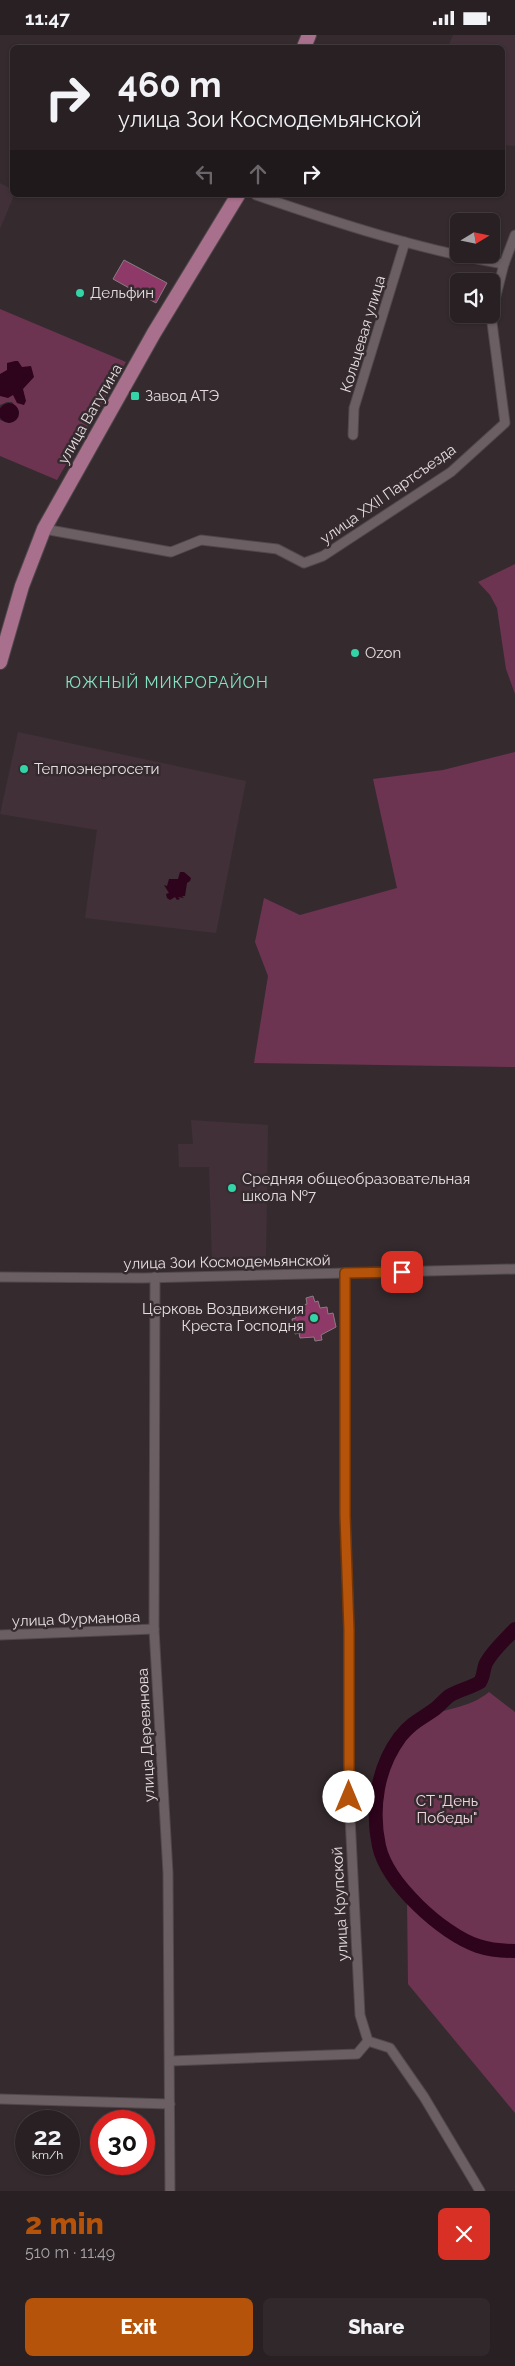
<!DOCTYPE html>
<html lang="en">
<head>
<meta charset="utf-8">
<style>
  :root { --surface:#282023; --page:#30282b; --text:#f1f3f6; --muted:#a5a3a6; --line:#443e41; --accent:#b45309 }
  body { margin:0; font-family:Raleway,sans-serif; background:var(--page); color:var(--text); height:100vh; display:flex; flex-direction:column; font-size:19px; white-space:nowrap }
  * { box-sizing:border-box; margin:0 }
  p { font-size:16px; color:var(--muted) }
  .icon { flex:none; width:28px; height:28px; fill:none; stroke:currentColor; stroke-width:2; stroke-linecap:round; stroke-linejoin:round }
  .map { position:relative; height:2156px; overflow:hidden }
  .side { display:flex; flex-direction:column; background:var(--surface); flex:1 }
  .side>* { flex:none }
  .guide { position:absolute; left:10px; top:10px; width:495px; height:152px; border-radius:8px; box-shadow:0 1px 4px #0004,0 0 0 1px var(--line); background:#282023; color:var(--text); overflow:hidden }
  .needle { width:32px; rotate:80deg }
  .controls { position:absolute; left:450px; top:178px; display:grid; gap:10px }
  .controls a { display:grid; place-items:center; width:50px; height:50px; border-radius:8px; background:var(--surface); box-shadow:0 1px 4px #0004,0 0 0 1px var(--line); font-size:25px }
  .speed { position:absolute; left:15px; top:2075px; display:flex; gap:10px; font-size:25px; font-weight:700; text-align:center }
  .speed>* { display:grid; place-content:center; width:65px; height:65px; border-radius:50%; background:var(--surface); box-shadow:0 1px 4px #0004,0 0 0 1px var(--line); line-height:1 }
  .speed small { font-size:12px; font-weight:400 }
  .speed .limit { border:8px solid #d22; background:#fff; color:#111 }
  .pin { position:absolute; display:grid; place-items:center; width:42px; height:42px; color:#fff; margin:-21px; border-radius:10px; box-shadow:0 2px 8px #0006 }
  .me { position:absolute; width:55px; margin:-28px; rotate:0deg; stroke-linejoin:round; filter:drop-shadow(0 0 4px #0008) }
  .turn { display:flex; align-items:center; gap:18px; height:105px; padding:0 25px; font-size:22px }
  .turn .icon { width:65px; height:65px; stroke-width:2.5 }
  .turn b { display:block; font-size:35px; line-height:42px }
  .lanes { display:flex; align-items:center; height:48px; padding:0 25px; background:#0003; justify-content:center; gap:25px; direction:ltr }
  .lanes .off { opacity:.35 }
  .round { display:grid; place-items:center; flex:none; width:52px; height:52px; border-radius:8px; background:var(--page) }
  .overview { display:flex; align-items:center; justify-content:space-between; height:85px; padding:0 25px }
  h1 { font-size:30px; font-weight:800; line-height:38px; color:var(--accent) }
  .primary-button { display:flex; gap:10px; margin-top:auto; padding:10px 25px }
  .primary-button a { flex:1; height:58px; border-radius:8px; background:var(--accent); color:#fff; font-size:20px; font-weight:800; line-height:58px; text-align:center }
  .primary-button a+a { background:var(--page); color:var(--text) }
  .status { display:flex; justify-content:space-between; align-items:center; height:35px; padding:0 25px; background:var(--surface); direction:ltr }
  .status svg { height:14px; fill:currentColor }
  .map>svg:first-child { display:block }
</style>
</head>
<body>
<div class="status"><b>11:47</b><svg viewBox="0 0 49 12"><path d="M0 12V9h3v3zM5 12V6h3v6zM10 12V3h3v9zM15 12V0h3v12zM26 1h20v11H26zM47 4h2v5h-2z"/></svg></div>
<div class="map">
<svg width="515" height="2156" viewBox="0 0 515 2156">
  <rect width="100%" height="100%" fill="#352b2f"/>
  <!-- built -->
  <g fill="#413038">
    <polygon points="453,0 515,0 515,111 503,110 502,12 448,12"/>
    <polygon points="0,148 12,154 14,160 0,194"/>
    <polygon points="18,697 246,746 216,898 85,883 97,795 0,779"/>
    <polygon points="191,1085 268,1090 266,1222 212,1226 209,1132 179,1132 178,1109 193,1109"/>
  </g>
  <!-- green -->
  <g fill="#6d3451">
    <polygon points="0,274 126,327 57,445 0,421 0,385 10,388 18,382 19,376 12,367 7,367 0,370"/>
    <polygon points="515,529 515,659 506,634 497,573 490,560 478,547"/>
    <polygon points="515,717 515,1032 254,1028 268,941 255,907 264,863 300,880 397,853 373,744 443,735"/>
    <path d="M489,1657L515,1677V1915C502,1915 489,1914 477,1910C442,1897 390,1848 381,1812C372,1776 382,1736 402,1706C406,1700 413,1690 419,1686C441,1673 469,1674 489,1657Z"/>
    <path d="M407,1863C436,1893 472,1919 515,1919V2078L408,1949Z"/>
  </g>
  <!-- water -->
  <g fill="#2e031c">
    <polygon points="15,326 18,326 22,332 31,331 34,342 23,354 26,366 24,370 17,368 13,360 8,363 0,361 0,339 7,335 7,328"/>
    <circle cx="9" cy="378" r="10"/>
    <polygon points="180,837 184,837 191,843 190,846 187,848 185,861 182,861 184,863 178,862 180,864 177,865 175,862 170,865 167,863 166,859 169,858 164,850 167,851 169,844 178,844"/>
  </g>
  <g fill="none" stroke-linecap="round" stroke-linejoin="round">
    <!-- river -->
    <path stroke="#2e031c" stroke-width="14" d="M515,1594C505,1605 493,1615 486,1628C483,1634 484,1641 480,1647C470,1653 459,1655 449,1661C444,1665 440,1670 435,1674C421,1684 412,1687 400,1702C377,1733 371,1774 379,1811C387,1848 442,1899 478,1911C490,1915 502,1916 515,1916"/>
  </g>
  <!-- building -->
  <g fill="#8e3967" stroke="#887c81">
    <polygon points="124,225 167,248 156,268 113,244"/>
    <polygon points="313,1261 315,1267 318,1266 320,1273 327,1272 328,1279 333,1278 336,1292 321,1300 322,1305 315,1306 314,1302 300,1303 299,1298 295,1299 292,1284 296,1283 295,1278 305,1276 303,1270 307,1269 306,1263"/>
  </g>
  <g fill="none" stroke-linecap="round" stroke-linejoin="round">
    <!-- street casing -->
    <g stroke="#51484c" stroke-width="11">
      <g id="street">
        <path d="M256,160C337,188 420,215 504,229"/>
        <polyline points="353,400 354,373 405,207"/>
        <polyline points="44,494 171,517 201,505 277,514 304,528 323,521 451,437 505,388 491,280 504,229 515,200"/>
        <polyline points="345,1238 345,1480 349,1595 349,1762 360,1980 368,2006 390,2013 424,2062 480,2156"/>
        <polyline points="0,1242 143,1243 515,1234"/>
        <polyline points="155,1242 154,1594 168,1838 170,2156"/>
        <polyline points="0,1600 154,1594"/>
        <polyline points="170,2026 357,2019 368,2006"/>
        <polyline points="0,2064 170,2069"/>
      </g>
    </g>
    <!-- primary casing -->
    <g stroke="#51484c" stroke-width="16">
      <g id="primary">
        <polyline points="304,12 309,0"/>
        <polyline points="0,627 22,551 44,494 154,298 238,160"/>
      </g>
    </g>
    <!-- street -->
    <use href="#street" stroke="#6b5f64" stroke-width="9"/>
    <!-- primary -->
    <use href="#primary" stroke="#a8708c" stroke-width="14"/>
  </g>
  <g fill="none" stroke-linecap="round" stroke-linejoin="round">
    <!-- route casing -->
    <g stroke="#753606" stroke-width="12">
      <polyline id="route" points="349,1762 349,1595 345,1480 345,1238 402,1237"/>
    </g>
    <!-- route -->
    <use href="#route" stroke="#b45309" stroke-width="9"/>
  </g>
  <!-- markers -->
  <g fill="#33d4a8" stroke="#352b2f" stroke-width="2">
    <circle cx="80" cy="258" r="5"/>
    <rect x="130" y="356" width="10" height="10" rx="2.5"/>
    <circle cx="355" cy="618" r="5"/>
    <circle cx="24" cy="734" r="5"/>
    <circle cx="232" cy="1153" r="5"/>
    <circle cx="314" cy="1283" r="5"/>
  </g>
  <g text-anchor="middle" stroke-width="5" stroke-linejoin="round" paint-order="stroke">
    <!-- poi labels -->
    <g font-size="15" fill="#e5dee1" stroke="#352b2f" text-anchor="start">
      <text x="90" y="263">Дельфин</text>
      <text x="145" y="366">Завод АТЭ</text>
      <text x="365" y="623">Ozon</text>
      <text x="34" y="739">Теплоэнергосети</text>
      <text x="242" y="1149">Средняя общеобразовательная<tspan x="242" dy="17">школа №7</tspan></text>
      <text x="304" y="1279" text-anchor="end">Церковь Воздвижения<tspan x="304" dy="17">Креста Господня</tspan></text>
    </g>
    <!-- street labels -->
    <g font-size="15" fill="#e5dee1" stroke="#352b2f">
      <text transform="translate(363 299) rotate(-73)" y="5">Кольцевая улица</text>
      <text transform="translate(90 379) rotate(-60)" y="5">улица Ватутина</text>
      <text transform="translate(388 459) rotate(-35)" y="5">улица XXII Партсъезда</text>
      <text transform="translate(227 1227) rotate(-1)" y="5">улица Зои Космодемьянской</text>
      <text transform="translate(76 1584) rotate(-2)" y="5">улица Фурманова</text>
      <text transform="translate(146 1700) rotate(-93)" y="5">улица Деревянова</text>
      <text transform="translate(340 1869) rotate(-93)" y="5">улица Крупской</text>
    </g>
    <!-- park labels -->
    <g font-size="15" fill="#f0d6e1" stroke="#352b2f">
      <text x="447" y="1771">СТ "День<tspan x="447" dy="17">Победы"</tspan></text>
    </g>
    <!-- neighbourhood labels -->
    <g font-size="16" letter-spacing="1" fill="#86e2c2" stroke="#352b2f">
      <text x="167" y="653">ЮЖНЫЙ МИКРОРАЙОН</text>
    </g>
  </g>
</svg>
<div class="controls">
<a><svg class="needle" viewBox="-14 -14 28 28"><path d="M0-13l5 13h-10z" fill="#e53935"/><path d="M0 13l5-13h-10z" fill="#a5a3a6"/></svg></a>
<a><svg class="icon" aria-label="sound" viewBox="0 0 24 24"><path d="M4 9h4l5-4v14l-5-4H4zM17 9q2 3 0 6"/></svg></a>
</div>
<div class="speed"><div>22<small>km/h</small></div><div class="limit">30</div></div>
<div class="pin" style="left:402px;top:1237px;background:#d93025"><svg class="icon" aria-label="arrive" viewBox="0 0 24 24"><path d="M6 21V4h12l-3 4 3 4H6"/></svg></div>
<svg class="me" style="left:349px;top:1762px" viewBox="-20 -20 40 40"><circle r="19" fill="#fff"/><path d="M0-13L10 11 0 6-10 11z" fill="#b45309"/></svg>
<div class="guide">
<div class="turn"><svg class="icon" aria-label="right" viewBox="0 0 24 24"><path d="M7 20v-9h11M14 6l5 5-5 5"/></svg><div><b>460 m</b>улица Зои Космодемьянской</div></div>
<div class="lanes"><svg class="icon off" aria-label="left" viewBox="0 0 24 24"><path d="M17 20v-9H6M10 6l-5 5 5 5"/></svg><svg class="icon off" aria-label="ahead" viewBox="0 0 24 24"><path d="M12 20V5M6 11l6-6 6 6"/></svg><svg class="icon" aria-label="right" viewBox="0 0 24 24"><path d="M7 20v-9h11M14 6l5 5-5 5"/></svg></div>
</div>
</div>
<section class="side">
<div class="overview"><div><h1>2 min</h1><p>510 m · 11:49</p></div><a class="round" style="background:#d93025;color:#fff"><svg class="icon" aria-label="close" viewBox="0 0 24 24"><path d="M6 6l12 12M18 6L6 18"/></svg></a></div>
<div class="primary-button"><a>Exit</a><a>Share</a></div>
</section>
</body>
</html>
